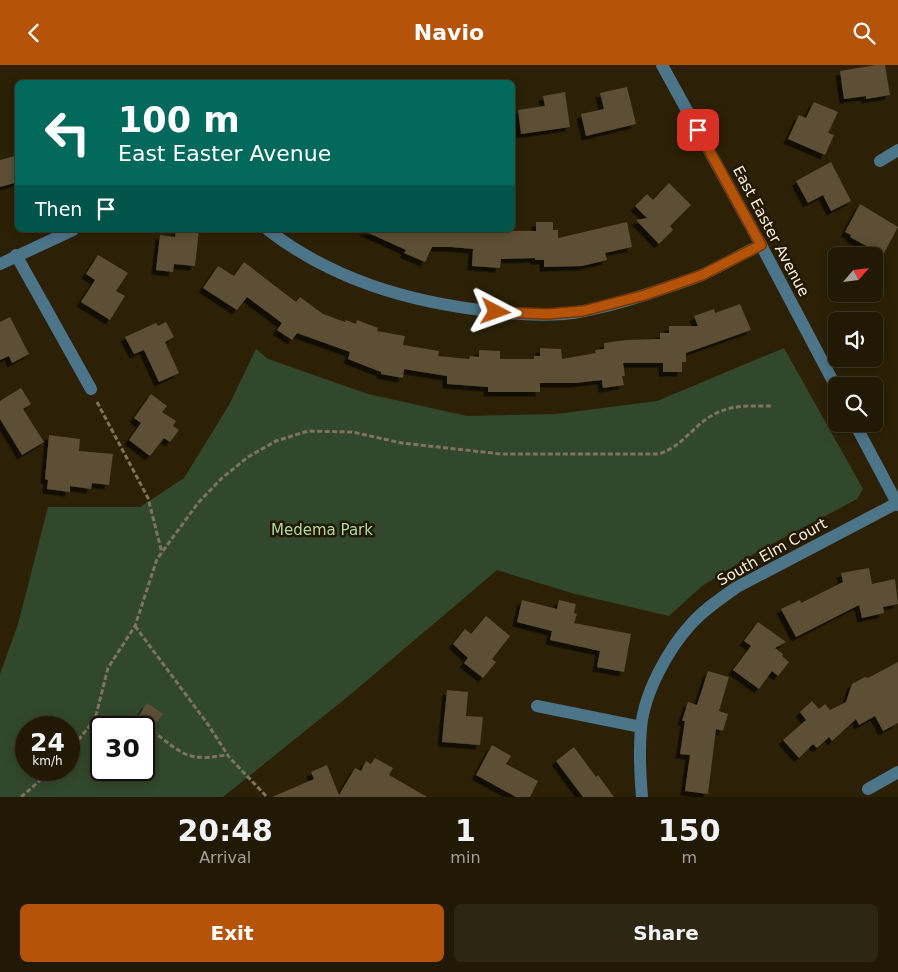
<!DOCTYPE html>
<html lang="en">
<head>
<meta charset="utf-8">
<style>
  :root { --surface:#211904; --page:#2d2613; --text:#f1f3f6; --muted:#a2a09a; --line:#3e3826; --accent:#b45309 }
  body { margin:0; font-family:"DejaVu Sans",sans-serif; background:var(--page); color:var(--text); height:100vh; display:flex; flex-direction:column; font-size:19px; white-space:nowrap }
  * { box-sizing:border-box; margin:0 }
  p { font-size:16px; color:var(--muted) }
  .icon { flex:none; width:28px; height:28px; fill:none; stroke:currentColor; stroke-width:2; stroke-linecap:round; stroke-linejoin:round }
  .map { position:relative; height:732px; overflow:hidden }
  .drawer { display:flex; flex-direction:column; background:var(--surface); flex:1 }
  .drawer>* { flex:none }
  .hud { position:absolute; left:15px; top:15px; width:500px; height:152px; border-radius:8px; box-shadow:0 2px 12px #0003,0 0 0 1px var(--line); background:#00695c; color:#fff; overflow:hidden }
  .needle { width:32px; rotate:62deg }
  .fabs { position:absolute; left:828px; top:182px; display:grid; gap:10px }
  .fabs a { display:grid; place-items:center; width:55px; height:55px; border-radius:8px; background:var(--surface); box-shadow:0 2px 12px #0003,0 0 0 1px var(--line); font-size:25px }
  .speed { position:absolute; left:15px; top:651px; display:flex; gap:10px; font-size:25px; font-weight:700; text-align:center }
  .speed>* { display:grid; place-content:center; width:65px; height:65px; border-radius:50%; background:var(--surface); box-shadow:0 2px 12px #0003,0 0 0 1px var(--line); line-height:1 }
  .speed small { font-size:12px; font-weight:400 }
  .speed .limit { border:2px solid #111; border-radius:8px; background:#fff; color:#111 }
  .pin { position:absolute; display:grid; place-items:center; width:42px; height:42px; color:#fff; margin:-21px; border-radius:10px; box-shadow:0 2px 8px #0006 }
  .me { position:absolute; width:55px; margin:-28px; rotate:94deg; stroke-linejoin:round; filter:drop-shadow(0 0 4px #0008) }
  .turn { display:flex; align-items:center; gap:18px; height:105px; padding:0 20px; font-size:22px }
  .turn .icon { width:65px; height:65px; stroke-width:2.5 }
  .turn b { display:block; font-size:35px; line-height:42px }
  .then { display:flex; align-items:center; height:48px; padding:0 20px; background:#0003; gap:10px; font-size:19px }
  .eta { display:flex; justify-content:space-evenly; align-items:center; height:85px; text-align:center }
  .eta b { font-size:30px; font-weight:700; line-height:35px }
  .action { display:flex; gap:10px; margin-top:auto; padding:10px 20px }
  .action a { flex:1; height:58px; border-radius:8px; background:var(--accent); color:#fff; font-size:20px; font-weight:700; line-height:58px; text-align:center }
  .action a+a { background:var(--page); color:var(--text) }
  header { display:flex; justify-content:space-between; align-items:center; height:65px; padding:0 20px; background:var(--accent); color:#fff; font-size:22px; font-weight:700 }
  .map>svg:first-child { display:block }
</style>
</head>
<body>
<header><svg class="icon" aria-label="back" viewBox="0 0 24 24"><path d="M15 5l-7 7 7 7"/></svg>Navio<svg class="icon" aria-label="search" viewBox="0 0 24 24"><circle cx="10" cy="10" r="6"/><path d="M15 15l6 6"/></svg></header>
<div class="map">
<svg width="898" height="732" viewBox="0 0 898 732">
  <defs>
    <filter id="shadow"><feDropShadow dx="-4.5" dy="4.5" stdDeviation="0" flood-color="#0009"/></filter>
  </defs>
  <rect width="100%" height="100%" fill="#2c2106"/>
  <!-- green -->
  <path fill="#32482c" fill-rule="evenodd" d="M784,283L863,424L857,434L757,487L702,521L669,551L575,529L497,505L351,629L223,732H0V609L18,559L48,442H140L184,413L229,340L256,284L268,294L368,329L467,351L556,349L657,336ZM26,662H69V705H26ZM101,662H144V705H101Z"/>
  <!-- building -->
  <g fill="#5b4f34" filter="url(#shadow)">
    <polygon points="876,0 885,0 890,30 866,34 866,31 844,34 840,6"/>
    <polygon points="627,22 636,59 586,71 581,49 604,44 600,28"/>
    <polygon points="565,27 570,62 521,69 518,45 545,41 543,31"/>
    <polygon points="814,37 838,47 828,68 834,70 825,90 788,74 799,50 806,53"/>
    <polygon points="18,90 18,117 0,122 0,95"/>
    <polygon points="831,97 851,136 831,146 823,130 808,138 796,116"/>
    <polygon points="669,118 691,140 670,161 673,165 659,179 636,155 647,153 635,141 647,129 653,135"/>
    <polygon points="860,139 898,162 883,190 850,172 851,170 845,167"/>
    <polygon points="536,157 553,157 553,165 558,165 558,173 627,157 632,182 605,188 607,195 582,201 544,202 544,195 535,195 535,193 501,194 500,203 472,201 473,184 451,182 432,182 425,197 404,188 406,185 362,165 536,166"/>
    <polygon points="176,165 199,165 195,201 174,199 173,207 156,205 160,170 175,172"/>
    <polygon points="98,190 128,208 116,226 125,231 110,255 81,237 95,215 86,209"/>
    <polygon points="244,197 296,237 300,232 323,249 345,257 346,255 356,259 357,255 378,263 377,266 405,271 403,280 439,286 438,291 469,294 470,291 479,292 479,285 500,286 500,294 534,294 534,291 540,291 540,283 561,284 562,294 596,288 595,285 604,284 604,278 626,275 660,274 660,268 669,268 669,261 698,261 694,251 714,244 715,248 740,239 751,265 686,288 686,297 682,297 682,307 663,307 663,298 623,298 625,311 622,311 624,320 603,323 602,315 575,318 540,318 540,327 488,327 488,322 447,319 447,311 404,304 403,313 381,309 381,307 348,294 350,287 297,268 292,275 277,265 282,258 247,232 237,245 203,223 218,201 234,211"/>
    <polygon points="10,252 29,289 12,298 9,291 0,295 0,257"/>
    <polygon points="166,257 174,272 165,277 179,308 159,317 144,285 134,289 125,272 156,258 158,261"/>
    <polygon points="21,323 31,339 23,344 44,377 22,390 0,354 0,336"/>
    <polygon points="151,329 167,341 162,347 176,356 173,361 179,365 170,377 164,373 150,391 129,375 141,358 134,353"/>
    <polygon points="49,370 80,374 79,386 113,389 109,420 92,418 91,424 70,421 70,427 47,424 48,415 45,414"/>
    <polygon points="869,503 872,519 895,514 898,539 883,542 884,548 862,553 859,540 796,572 781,544 800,535 801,538 843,517 841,508"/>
    <polygon points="522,535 557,544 559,535 576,539 574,548 577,549 574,558 631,569 624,607 597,602 600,586 550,575 552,566 517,557"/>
    <polygon points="486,551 510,571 492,594 496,597 483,613 464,598 468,593 453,579 465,564 471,569"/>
    <polygon points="758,557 786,577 775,583 783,589 782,591 789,597 778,611 772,606 759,624 733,605 751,581 744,576"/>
    <polygon points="898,597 898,658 883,666 875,651 859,660 856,654 832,676 829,672 817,683 813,679 799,693 783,675 806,655 800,647 812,636 819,644 825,639 830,645 846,637 852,619 865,612 868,613"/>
    <polygon points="708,606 729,612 719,646 728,649 723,666 716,664 708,729 685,726 690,690 680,689 685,656 682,656 688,637 697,640"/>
    <polygon points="447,625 468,627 466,651 483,652 480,680 442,677"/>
    <polygon points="147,638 163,649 153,663 138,652"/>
    <polygon points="492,680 511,691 506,699 538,716 530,732 516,732 476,710"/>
    <polygon points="574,682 596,712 598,710 614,732 583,732 556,696"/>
    <polygon points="375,693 393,703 389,710 427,732 272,732 314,714 311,707 327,700 339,730 355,703 361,706 366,696 371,699"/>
  </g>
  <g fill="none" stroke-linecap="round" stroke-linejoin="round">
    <!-- path -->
    <g stroke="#7e745e" stroke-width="3" stroke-dasharray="5 2.5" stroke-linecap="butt">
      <polyline points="97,337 148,433 162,488"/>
      <polyline points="135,561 207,658 229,692 267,732"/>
      <polyline points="90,661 101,667"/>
      <path d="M131,662L135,660C158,666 165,678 183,688C197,695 213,692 227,690"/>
      <path d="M69,687L95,654L108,603L135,561L157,494L198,438L222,413L248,392L276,376L308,366L352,367L402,378L501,389H658C681,383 692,362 711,351C731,339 751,341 772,341"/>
      <polyline points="21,732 52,705"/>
    </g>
    <!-- minor -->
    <g stroke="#4c758a" stroke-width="12">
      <polyline points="662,0 761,180 836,322"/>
      <polyline points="880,96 898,85"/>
      <path d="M268,165C333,215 409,237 489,246C520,250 554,252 584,246C614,240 643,231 671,221C682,217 693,214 704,209C723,200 742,189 761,180"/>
      <polyline points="16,190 91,324"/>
      <polyline points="0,199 73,165"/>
      <polyline points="855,359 898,440"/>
      <polyline points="537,641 641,662"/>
      <polyline points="868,724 898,707"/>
      <path d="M642,732C640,709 639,686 641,663C644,628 668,584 692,558C705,544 721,533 737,522L897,438"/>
    </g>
  </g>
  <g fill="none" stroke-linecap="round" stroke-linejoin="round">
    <!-- route casing -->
    <g stroke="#753606" stroke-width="12">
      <polyline id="route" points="496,247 548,249 583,246 645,230 702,210 761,180 698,65"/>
    </g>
    <!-- route -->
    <use href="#route" stroke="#b45309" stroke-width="9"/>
  </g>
  <g text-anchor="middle" stroke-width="5" stroke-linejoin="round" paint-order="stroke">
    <!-- street labels -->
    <g font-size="15" fill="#f8f0e1" stroke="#221800">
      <text transform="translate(771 166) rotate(62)" y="5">East Easter Avenue</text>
      <text transform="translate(772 487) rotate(-29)" y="5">South Elm Court</text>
    </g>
    <!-- park labels -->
    <g font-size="15" fill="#addca0" stroke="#221800">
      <text x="322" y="470">Medema Park</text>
    </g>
  </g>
</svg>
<div class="fabs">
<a><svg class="needle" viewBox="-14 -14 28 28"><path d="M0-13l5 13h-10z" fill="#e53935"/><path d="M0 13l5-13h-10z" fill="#a2a09a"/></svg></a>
<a><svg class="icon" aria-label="sound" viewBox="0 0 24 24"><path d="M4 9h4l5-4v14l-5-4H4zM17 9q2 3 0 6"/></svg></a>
<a><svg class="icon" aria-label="search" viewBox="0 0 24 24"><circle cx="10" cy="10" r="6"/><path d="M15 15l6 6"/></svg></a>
</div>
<div class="speed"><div>24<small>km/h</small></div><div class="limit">30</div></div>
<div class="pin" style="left:698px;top:65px;background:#d93025"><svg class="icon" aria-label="arrive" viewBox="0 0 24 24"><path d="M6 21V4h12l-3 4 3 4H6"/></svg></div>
<svg class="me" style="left:496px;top:247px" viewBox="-20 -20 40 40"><path d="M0-17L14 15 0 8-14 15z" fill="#b45309" stroke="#fff" stroke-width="4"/></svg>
<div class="hud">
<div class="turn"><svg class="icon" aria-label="left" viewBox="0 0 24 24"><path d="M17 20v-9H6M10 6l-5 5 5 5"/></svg><div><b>100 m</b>East Easter Avenue</div></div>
<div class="then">Then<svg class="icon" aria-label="arrive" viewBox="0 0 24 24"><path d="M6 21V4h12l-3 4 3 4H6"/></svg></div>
</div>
</div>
<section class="drawer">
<div class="eta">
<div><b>20:48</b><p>Arrival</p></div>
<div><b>1</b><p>min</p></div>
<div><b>150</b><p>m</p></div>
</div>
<div class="action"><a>Exit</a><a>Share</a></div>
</section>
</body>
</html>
